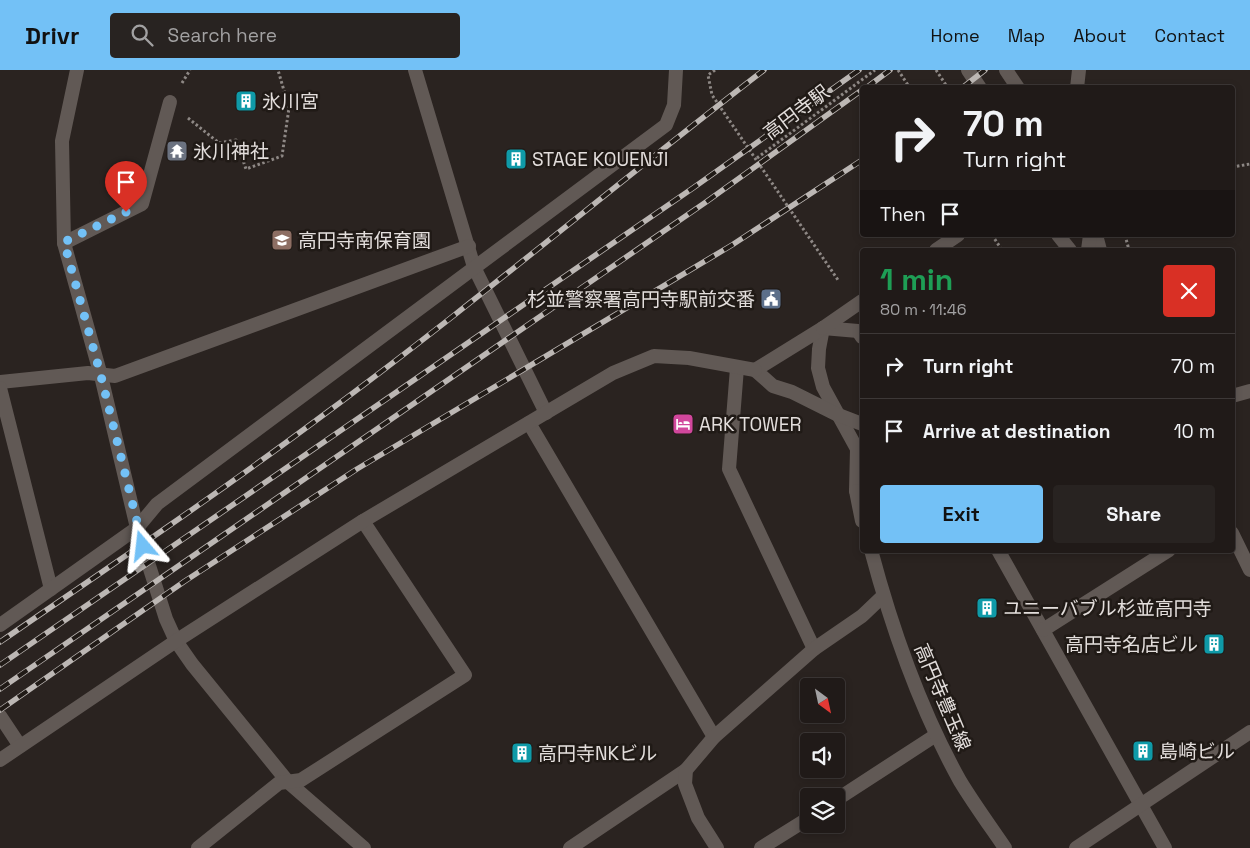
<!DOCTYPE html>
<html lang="en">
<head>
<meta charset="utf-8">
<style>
  :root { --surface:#201a18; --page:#282321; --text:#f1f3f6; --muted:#a2a1a2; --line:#3d3837; --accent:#73c1f6 }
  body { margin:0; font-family:"Space Grotesk","Noto Sans JP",sans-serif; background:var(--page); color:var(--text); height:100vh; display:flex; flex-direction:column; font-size:19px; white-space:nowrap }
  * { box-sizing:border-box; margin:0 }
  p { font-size:16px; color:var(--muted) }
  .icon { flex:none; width:28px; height:28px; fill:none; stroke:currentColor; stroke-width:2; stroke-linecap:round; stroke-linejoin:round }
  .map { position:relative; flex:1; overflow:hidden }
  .drawer { position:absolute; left:860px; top:178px; width:375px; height:305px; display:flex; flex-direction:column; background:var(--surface); border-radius:5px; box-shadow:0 2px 8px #0003,0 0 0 1px var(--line) }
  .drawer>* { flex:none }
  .guide { position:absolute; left:860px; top:15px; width:375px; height:152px; border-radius:5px; box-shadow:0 2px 8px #0003,0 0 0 1px var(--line); background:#201a18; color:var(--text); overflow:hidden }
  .needle { width:32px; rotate:147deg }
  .buttons { position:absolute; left:800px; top:608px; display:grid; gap:10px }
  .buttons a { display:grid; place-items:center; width:45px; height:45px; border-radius:5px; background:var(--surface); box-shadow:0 2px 8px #0003,0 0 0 1px var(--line); font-size:25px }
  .pin { position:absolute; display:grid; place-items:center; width:42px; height:42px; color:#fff; margin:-51px -21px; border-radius:50% 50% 50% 0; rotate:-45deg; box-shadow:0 0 5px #0007 }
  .pin .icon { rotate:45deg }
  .me { position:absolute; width:55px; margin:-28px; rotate:343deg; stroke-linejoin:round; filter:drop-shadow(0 0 4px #0008) }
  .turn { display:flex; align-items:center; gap:18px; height:105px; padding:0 20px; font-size:22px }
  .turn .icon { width:65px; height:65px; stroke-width:2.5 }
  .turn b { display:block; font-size:35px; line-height:42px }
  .then { display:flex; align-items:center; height:48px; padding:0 20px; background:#0003; gap:10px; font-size:19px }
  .round { display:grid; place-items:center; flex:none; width:52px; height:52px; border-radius:5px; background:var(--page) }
  .overview { display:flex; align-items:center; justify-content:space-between; height:85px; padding:0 20px }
  h1 { font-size:30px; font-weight:700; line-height:38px; color:#1e9e55 }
  .primary-button { display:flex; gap:10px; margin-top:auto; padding:10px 20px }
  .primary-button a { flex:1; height:58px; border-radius:5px; background:var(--accent); color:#111; font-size:20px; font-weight:700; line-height:58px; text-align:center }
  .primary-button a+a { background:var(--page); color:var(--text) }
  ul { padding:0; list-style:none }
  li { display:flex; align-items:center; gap:15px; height:65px; padding:0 20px; border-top:1px solid var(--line) }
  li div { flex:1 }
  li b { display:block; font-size:19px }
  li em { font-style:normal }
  header { display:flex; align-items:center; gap:30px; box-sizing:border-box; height:70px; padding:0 25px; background:var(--accent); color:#111 }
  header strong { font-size:24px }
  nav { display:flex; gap:28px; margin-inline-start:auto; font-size:18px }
  .search { width:350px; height:45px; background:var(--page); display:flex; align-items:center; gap:12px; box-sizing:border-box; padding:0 18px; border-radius:5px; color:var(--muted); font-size:19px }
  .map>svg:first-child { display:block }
</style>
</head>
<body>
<header>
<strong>Drivr</strong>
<div class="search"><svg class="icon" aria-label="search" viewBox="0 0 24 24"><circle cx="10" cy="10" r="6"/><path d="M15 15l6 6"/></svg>Search here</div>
<nav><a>Home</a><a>Map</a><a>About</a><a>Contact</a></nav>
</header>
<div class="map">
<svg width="1250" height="778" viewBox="0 0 1250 778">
  <rect width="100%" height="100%" fill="#2a2320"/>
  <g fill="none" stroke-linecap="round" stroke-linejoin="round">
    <!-- path -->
    <g stroke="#8e8885" stroke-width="3" stroke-dasharray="2.5 2.5" stroke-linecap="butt">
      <polyline points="715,0 708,5 712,25 838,210"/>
      <polyline points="898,0 910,18"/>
      <polyline points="936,0 948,18"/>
      <polyline points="182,13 190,0"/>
      <polyline points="188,48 219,73 236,70 246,99 282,86 289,38 278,0"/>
      <polyline points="757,88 875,0"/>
      <polyline points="1232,97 1250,94"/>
      <polyline points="992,165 1002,180"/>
      <polyline points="1125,165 1129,180"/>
    </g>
    <!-- service -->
    <g stroke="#615955" stroke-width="14">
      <polyline points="64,173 142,134 170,32"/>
      <polyline points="737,298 729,399 814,579"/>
      <polyline points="570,778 686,700"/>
    </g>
    <!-- minor -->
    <g stroke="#615955" stroke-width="14">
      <polyline points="77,0 62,71 64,173 101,306 137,458 166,549 176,571 192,594 288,712 364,778"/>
      <polyline points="415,0 474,197 546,343"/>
      <polyline points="968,0 980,18"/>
      <polyline points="1077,18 1079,0"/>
      <polyline points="1058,165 1070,180"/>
      <polyline points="1096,165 1100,180"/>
      <polyline points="1088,180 1090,165"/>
      <polyline points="823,258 819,279 818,298 823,317 857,379 856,421"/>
      <polyline points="862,267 858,261 823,258 755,300 773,316 792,322 836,344 862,354"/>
      <polyline points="0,312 88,303 115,306 469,176"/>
      <polyline points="0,318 51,519"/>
      <polyline points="1232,326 1250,321"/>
      <polyline points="529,353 714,667"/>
      <polyline points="1232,463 1250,500"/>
      <polyline points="998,480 1165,778"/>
      <polyline points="0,555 137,458 157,434 666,55 674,35 676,0"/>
      <polyline points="1043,560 1169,480"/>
      <polyline points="0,646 20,676"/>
      <polyline points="836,730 936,665"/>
      <polyline points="198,778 279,713 301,710 465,605 363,451"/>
      <polyline points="717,778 698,748 685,714 686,700 714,667 814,579 862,546 883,526"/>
      <polyline points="761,778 809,748"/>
      <polyline points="1076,778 1250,662"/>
    </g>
    <!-- tertiary -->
    <g stroke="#615955" stroke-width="14">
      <polyline points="1006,0 1018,18"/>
      <polyline points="936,180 958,165"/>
      <polyline points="823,258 862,231"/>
      <polyline points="856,421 862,451"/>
      <path d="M871,480C892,559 920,639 960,711C974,734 990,756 1005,778"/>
      <polyline points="0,690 176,571 363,451 613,303 654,286 689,288 755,300"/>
    </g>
    <!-- rail casing -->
    <g stroke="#bcb7b4" stroke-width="5.5">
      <g id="rail">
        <polyline points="866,18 890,0"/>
        <polyline points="962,18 985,0"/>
        <path d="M0,572C109,497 219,423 326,343C475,233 617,113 764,0"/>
        <polyline points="0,595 693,118 859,0"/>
        <polyline points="0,619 706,132 862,20"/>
        <polyline points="0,640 185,511 357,399 732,175 862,90"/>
      </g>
    </g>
    <!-- rail -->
    <use href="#rail" stroke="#201a16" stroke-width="4" stroke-dasharray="11" stroke-linecap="butt"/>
  </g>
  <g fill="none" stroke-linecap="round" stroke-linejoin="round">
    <!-- route -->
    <polyline stroke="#73c1f6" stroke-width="9" stroke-dasharray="0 16.2" points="126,142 64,172 101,306 143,476"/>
  </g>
  <!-- icons -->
  <defs>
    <g id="building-square" transform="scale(1.125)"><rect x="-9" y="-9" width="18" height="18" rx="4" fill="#0f9aa8" stroke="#201a16"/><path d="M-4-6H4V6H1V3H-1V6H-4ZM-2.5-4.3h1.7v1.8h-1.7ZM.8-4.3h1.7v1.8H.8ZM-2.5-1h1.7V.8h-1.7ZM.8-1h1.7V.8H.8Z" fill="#fff"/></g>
    <g id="temple-square" transform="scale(1.125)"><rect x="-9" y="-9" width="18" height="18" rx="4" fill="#6b7280" stroke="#201a16"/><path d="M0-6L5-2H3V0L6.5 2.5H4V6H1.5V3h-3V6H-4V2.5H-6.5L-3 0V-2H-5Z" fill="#fff"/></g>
    <g id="school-square" transform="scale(1.125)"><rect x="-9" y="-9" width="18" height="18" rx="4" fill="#8d6e63" stroke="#201a16"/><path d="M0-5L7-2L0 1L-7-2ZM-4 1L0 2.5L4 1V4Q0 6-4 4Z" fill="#fff"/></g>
    <g id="civic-square" transform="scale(1.125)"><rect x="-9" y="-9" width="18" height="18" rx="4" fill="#5c6f8a" stroke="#201a16"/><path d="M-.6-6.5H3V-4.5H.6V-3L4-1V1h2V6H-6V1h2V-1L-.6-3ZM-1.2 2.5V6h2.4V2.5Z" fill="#fff"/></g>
    <g id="hotel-square" transform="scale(1.125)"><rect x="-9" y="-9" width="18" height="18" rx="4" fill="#d1479c" stroke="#201a16"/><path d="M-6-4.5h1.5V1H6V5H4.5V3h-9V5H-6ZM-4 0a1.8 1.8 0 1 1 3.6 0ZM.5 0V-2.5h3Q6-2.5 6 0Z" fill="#fff"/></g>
  </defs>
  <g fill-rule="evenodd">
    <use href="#building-square" x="246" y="31"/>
    <use href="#temple-square" x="177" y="81"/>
    <use href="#building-square" x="516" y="89"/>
    <use href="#school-square" x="282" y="170"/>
    <use href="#civic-square" x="771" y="229"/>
    <use href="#hotel-square" x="683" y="354"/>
    <use href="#building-square" x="987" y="538"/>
    <use href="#building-square" x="1214" y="574"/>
    <use href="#building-square" x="1143" y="681"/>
    <use href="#building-square" x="522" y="683"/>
  </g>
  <g text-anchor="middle" stroke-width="5" stroke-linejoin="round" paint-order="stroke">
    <!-- poi labels -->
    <g font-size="19" fill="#e3dedc" stroke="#201a16" text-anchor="start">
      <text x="262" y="38">氷川宮</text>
      <text x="193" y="88">氷川神社</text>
      <text x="532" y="96">STAGE KOUENJI</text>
      <text x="298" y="177">高円寺南保育園</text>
      <text x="755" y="236" text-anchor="end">杉並警察署高円寺駅前交番</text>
      <text x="699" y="361">ARK TOWER</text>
      <text x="1003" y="545">ユニーバブル杉並高円寺</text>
      <text x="1198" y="581" text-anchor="end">高円寺名店ビル</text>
      <text x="1159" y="688">島崎ビル</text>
      <text x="538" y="690">高円寺NKビル</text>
    </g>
    <!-- street labels -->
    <g font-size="19" fill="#e3dedc" stroke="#201a16">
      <text transform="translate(796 42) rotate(-37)" y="7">高円寺駅</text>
      <text transform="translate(943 627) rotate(67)" y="7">高円寺豊玉線</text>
    </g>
  </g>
</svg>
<div class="buttons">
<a><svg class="needle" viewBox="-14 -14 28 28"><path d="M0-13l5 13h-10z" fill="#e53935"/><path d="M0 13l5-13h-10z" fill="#a2a1a2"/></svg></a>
<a><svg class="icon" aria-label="sound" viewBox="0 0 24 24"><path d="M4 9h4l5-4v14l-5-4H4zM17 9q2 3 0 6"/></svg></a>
<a><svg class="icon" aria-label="layers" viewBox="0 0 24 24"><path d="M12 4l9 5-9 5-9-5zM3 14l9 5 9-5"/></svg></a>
</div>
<div class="pin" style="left:126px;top:142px;background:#d93025"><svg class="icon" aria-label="arrive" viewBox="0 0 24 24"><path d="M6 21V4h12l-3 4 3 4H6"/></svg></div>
<svg class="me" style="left:143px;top:476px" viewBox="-20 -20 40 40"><path d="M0-17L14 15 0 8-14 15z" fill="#73c1f6" stroke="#fff" stroke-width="4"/></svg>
<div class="guide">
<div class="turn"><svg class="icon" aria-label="right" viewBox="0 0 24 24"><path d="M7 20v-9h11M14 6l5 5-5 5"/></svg><div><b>70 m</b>Turn right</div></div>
<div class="then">Then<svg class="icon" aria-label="arrive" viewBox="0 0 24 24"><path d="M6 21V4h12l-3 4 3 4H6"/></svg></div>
</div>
<section class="drawer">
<div class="overview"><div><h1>1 min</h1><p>80 m · 11:46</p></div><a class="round" style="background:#d93025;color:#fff"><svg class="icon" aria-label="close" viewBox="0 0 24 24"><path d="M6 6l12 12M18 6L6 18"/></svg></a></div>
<ul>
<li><svg class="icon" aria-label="right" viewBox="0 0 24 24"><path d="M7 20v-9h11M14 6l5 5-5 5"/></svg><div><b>Turn right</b></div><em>70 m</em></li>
<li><svg class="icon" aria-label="arrive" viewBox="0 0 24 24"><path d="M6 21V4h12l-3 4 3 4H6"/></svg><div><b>Arrive at destination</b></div><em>10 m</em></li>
</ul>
<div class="primary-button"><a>Exit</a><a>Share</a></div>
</section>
</div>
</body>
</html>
